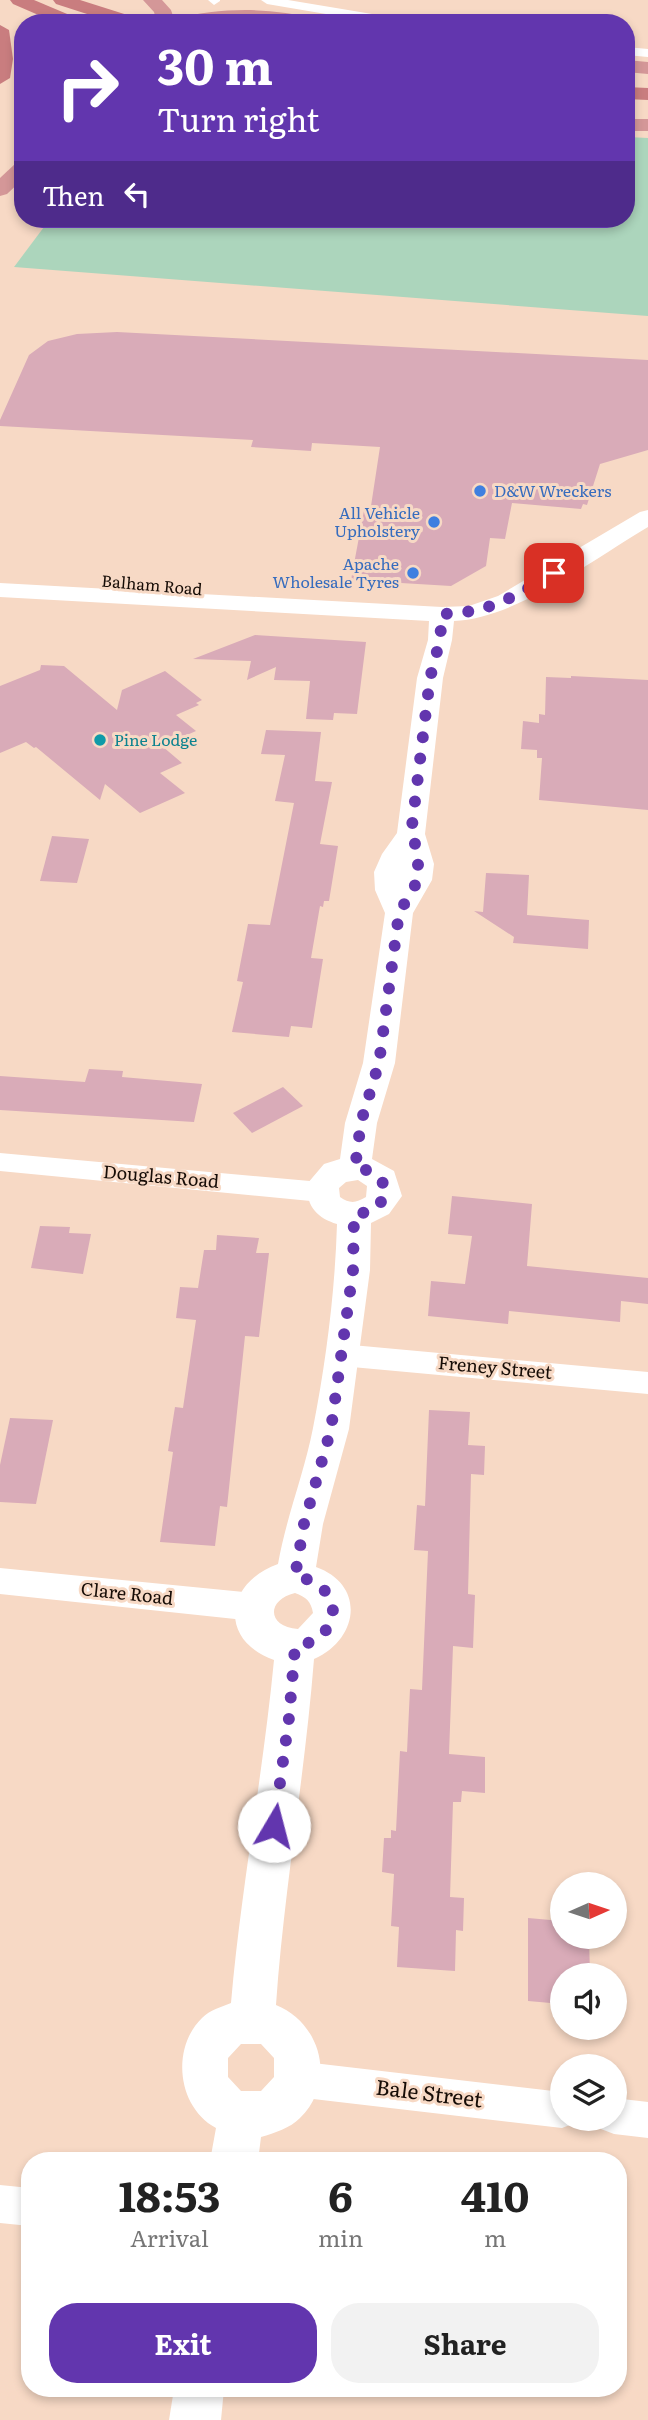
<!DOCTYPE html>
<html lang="en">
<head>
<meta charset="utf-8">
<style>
  :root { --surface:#fff; --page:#f2f2f2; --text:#222; --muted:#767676; --accent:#6236ae }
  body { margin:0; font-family:Literata,serif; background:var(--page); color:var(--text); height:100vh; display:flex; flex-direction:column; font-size:26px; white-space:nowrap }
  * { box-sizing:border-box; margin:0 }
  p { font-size:23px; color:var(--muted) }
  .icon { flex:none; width:38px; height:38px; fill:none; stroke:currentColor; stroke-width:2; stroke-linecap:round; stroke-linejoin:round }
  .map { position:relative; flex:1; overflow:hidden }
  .panel { position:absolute; left:21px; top:2152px; width:606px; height:245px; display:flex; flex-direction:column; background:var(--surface); border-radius:28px; box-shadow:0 4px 10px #0003 }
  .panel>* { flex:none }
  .guide { position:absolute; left:14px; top:14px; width:621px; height:214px; border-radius:28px; box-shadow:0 4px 10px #0003; background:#6236ae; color:#fff; overflow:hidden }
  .needle { width:46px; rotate:87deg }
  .tools { position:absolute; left:550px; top:1872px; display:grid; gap:14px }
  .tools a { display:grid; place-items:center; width:77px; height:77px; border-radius:50%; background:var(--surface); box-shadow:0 4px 10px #0003; font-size:35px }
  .pin { position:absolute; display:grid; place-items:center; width:60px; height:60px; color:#fff; margin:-30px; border-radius:14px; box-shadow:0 4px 10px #0006 }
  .me { position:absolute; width:77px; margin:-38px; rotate:8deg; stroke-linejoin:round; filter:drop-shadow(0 0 5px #0008) }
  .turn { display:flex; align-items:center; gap:24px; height:147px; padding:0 28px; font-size:32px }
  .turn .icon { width:91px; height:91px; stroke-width:2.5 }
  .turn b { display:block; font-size:49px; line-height:60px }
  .then { display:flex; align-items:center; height:66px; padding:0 28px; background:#0003; gap:14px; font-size:26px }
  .eta { display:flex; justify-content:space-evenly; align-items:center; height:119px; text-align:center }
  .eta b { font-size:42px; font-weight:700; line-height:49px }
  .cta { display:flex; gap:14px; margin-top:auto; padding:14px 28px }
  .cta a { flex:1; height:80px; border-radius:28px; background:var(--accent); color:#fff; font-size:28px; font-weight:700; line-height:80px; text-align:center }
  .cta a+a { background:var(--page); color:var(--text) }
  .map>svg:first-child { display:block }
</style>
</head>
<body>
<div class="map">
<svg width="648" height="2420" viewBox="0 0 648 2420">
  <rect width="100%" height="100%" fill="#f7d9c5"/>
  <!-- green -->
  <polygon fill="#acd5bc" points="627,137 648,138 648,316 14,267 50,219 626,219"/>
  <!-- building -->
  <g fill="#d9abb8">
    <polygon points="117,332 648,360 648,450 600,464 587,505 583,504 581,509 512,503 505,539 490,538 486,566 451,586 351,580 365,505 371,506 380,447 312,443 311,451 251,447 253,440 0,426 0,420 29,355 48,341 77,334"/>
    <polygon points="255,635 366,642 357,714 334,713 333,720 306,719 310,681 274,680 276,667 247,680 251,661 193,659"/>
    <polygon points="41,665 64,666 117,710 122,690 165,671 202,700 196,703 199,705 176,715 196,731 162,746 182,763 160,773 185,793 140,813 105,784 100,800 36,747 34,748 26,742 0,753 0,686 40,670"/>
    <polygon points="571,676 648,680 648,810 539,800 542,758 537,758 537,750 521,749 523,721 539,723 539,714 545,715 546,677 571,678"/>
    <polygon points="266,730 321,732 315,781 332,782 320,844 338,846 329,901 324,901 323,907 320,906 311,958 323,959 312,1028 291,1026 289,1037 232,1032 243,982 237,981 248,924 270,925 294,803 275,801 285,755 261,754"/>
    <polygon points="52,836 89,839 77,883 40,881"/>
    <polygon points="486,873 529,875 527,915 589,920 588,949 513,943 514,937 474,911 483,912"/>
    <polygon points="89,1069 123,1071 122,1077 202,1084 194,1122 0,1110 0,1076 85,1082"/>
    <polygon points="283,1087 303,1106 252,1133 233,1113"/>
    <polygon points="452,1196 532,1204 527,1266 648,1278 648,1304 621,1301 620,1322 509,1311 508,1324 428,1316 431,1281 465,1284 472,1236 448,1234"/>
    <polygon points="40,1226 70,1227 69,1233 91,1234 83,1274 31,1268"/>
    <polygon points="217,1235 259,1238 256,1253 269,1253 259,1337 245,1336 227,1507 220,1506 215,1546 160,1542 173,1452 168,1451 175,1407 183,1408 196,1320 176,1318 180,1287 198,1288 204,1250 216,1250"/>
    <polygon points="429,1410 470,1412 468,1445 485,1446 484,1475 471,1474 468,1594 475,1595 473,1648 453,1646 449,1754 485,1757 485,1793 462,1791 461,1802 453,1802 450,1897 464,1898 463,1931 456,1930 455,1971 397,1967 399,1927 391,1926 394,1874 382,1872 384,1838 391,1838 391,1830 396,1831 400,1751 407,1752 410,1689 422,1690 428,1551 414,1550 417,1505 425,1506"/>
    <polygon points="10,1418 53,1420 36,1504 0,1502 0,1465"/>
    <polygon points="528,1918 562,1921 562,1937 589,1937 590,1976 562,1976 562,2004 528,2001"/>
  </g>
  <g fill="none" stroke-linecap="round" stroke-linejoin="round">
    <!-- minor -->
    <g fill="#fff" fill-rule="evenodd">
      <polygon points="208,0 220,0 220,1 214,5"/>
      <polygon points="261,0 288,0 402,19 408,23 379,23 267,4"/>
      <polygon points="626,47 648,49 648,57 626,55"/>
      <polygon points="0,1153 321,1182 330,1185 334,1192 330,1199 321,1202 0,1171"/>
      <polygon points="341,1344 648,1372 648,1394 341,1366 331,1363 327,1355 331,1347"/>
      <polygon points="0,1568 254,1593 265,1597 269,1607 265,1617 254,1621 0,1594"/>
      <polygon points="296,2061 562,2092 562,2119 577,2119 575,2123 562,2128 296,2097 283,2092 278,2079 283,2066"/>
      <polygon points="614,2098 648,2102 648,2138 614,2134 601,2129 597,2119 614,2119"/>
      <polygon points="0,2185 30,2188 30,2226 0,2223"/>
    </g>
    <!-- tertiary -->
    <g fill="#fff" fill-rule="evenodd">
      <path d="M648,510V527C594,559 515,619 454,621L452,640L443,678L425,834L434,864L432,880L413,913L395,1063L377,1123L372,1159L394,1171L402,1196L389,1214L371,1223L370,1270L349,1429L323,1524L316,1567C366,1585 359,1639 314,1659C305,1775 284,1889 276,2005C321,2023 337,2082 300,2118C290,2128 275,2133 261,2137L258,2161H210L216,2128C177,2107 171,2048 202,2018C210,2010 221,2007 231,2003C241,1888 263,1775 274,1660C218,1640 225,1583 278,1564C286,1518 304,1474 313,1428C326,1362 335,1292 337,1224C317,1218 306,1206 307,1184L324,1164L340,1159L345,1123L363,1063L385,913L375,890L374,872L382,854L397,833L417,678L428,640L429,621L0,597V583L442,607L469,606L498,596L640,512ZM358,1180L367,1186L366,1197C356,1203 350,1204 340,1197L339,1188L346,1182ZM295,1593C306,1597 311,1601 313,1613L298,1629C267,1627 266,1600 295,1593ZM241,2044H261L274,2058V2077L261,2091H241L228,2077V2058Z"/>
      <polygon points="174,2389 224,2389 221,2420 169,2420"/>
    </g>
    <!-- trunk -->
    <g fill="#d49798" fill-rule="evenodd">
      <path d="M143,0H162L171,10L174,19C221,7 270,7 317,19L320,23H157L154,12Z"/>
      <polygon points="626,60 648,62 648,74 626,72"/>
      <rect x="626" y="119" width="22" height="12"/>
      <polygon points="23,161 23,179 7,194 0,196 0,178 16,163"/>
    </g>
    <!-- motorway -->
    <g fill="#c97d7f" fill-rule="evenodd">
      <polygon points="10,0 34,0 79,19 82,23 57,23 13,4"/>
      <polygon points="53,0 80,0 140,19 143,23 115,23 56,4"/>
      <polygon points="0,25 9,30 13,59 10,78 0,84"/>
      <polygon points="626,87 648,88 648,100 626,99"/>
    </g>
  </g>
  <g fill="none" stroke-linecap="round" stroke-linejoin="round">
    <!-- route -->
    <path stroke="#6236ae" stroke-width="12" stroke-dasharray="0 21.6" d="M274,1826L289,1718L295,1647C345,1637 346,1585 295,1576L304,1524L331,1429L353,1270L354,1215L374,1210L386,1196L382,1180L366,1170L355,1168L361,1122L379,1063L399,913L418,880V851L411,834L430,678L440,640L442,614C490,613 515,596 554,573"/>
  </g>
  <!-- markers -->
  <g fill="#3f7fe0" stroke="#f7d9c5" stroke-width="2.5">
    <circle cx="480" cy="491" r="7"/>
    <circle cx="434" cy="522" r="7"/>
    <circle cx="413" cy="573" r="7"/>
  </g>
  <circle fill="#0f9aa8" stroke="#f7d9c5" stroke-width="2.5" cx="100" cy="740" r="7"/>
  <g text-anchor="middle" stroke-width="6" stroke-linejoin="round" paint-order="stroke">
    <!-- far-shop labels -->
    <g font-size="16" fill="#366cbe" stroke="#f7d9c5" text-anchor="end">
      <text x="494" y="497" text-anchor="start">D&amp;W Wreckers</text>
      <text x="420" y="519">All Vehicle<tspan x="420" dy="18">Upholstery</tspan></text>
      <text x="399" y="570">Apache<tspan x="399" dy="18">Wholesale Tyres</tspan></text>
    </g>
    <!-- far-street labels -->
    <g font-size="16" fill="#160c06" stroke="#f7d9c5">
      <text transform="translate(152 585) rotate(5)" y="6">Balham Road</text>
    </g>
    <!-- far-culture labels -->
    <g font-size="16" fill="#0d838f" stroke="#f7d9c5" text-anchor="start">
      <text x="114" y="746">Pine Lodge</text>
    </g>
    <!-- street labels -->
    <g font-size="18" fill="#160c06" stroke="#f7d9c5">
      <text transform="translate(161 1177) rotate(5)" y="6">Douglas Road</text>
      <text transform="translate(495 1368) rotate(5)" y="6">Freney Street</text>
      <text transform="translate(127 1594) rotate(6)" y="6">Clare Road</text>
    </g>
    <!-- near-street labels -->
    <g font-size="21" fill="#160c06" stroke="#f7d9c5">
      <text transform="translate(429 2094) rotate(7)" y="7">Bale Street</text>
    </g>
  </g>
</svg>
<div class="tools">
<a><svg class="needle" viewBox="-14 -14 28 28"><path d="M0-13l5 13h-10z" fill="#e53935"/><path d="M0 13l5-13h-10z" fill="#767676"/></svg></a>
<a><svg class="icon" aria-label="sound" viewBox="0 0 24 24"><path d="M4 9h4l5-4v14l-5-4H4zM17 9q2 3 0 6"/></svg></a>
<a><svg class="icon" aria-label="layers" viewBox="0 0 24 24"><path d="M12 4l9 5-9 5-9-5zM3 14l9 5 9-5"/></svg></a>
</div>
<div class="pin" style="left:554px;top:573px;background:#d93025"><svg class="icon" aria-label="arrive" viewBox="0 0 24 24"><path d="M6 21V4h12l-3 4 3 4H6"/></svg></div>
<svg class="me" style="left:274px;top:1826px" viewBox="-20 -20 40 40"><circle r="19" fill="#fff"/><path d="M0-13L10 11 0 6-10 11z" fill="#6236ae"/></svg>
<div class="guide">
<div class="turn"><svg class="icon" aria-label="right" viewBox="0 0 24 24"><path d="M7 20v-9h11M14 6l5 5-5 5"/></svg><div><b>30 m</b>Turn right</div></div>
<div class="then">Then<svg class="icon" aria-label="left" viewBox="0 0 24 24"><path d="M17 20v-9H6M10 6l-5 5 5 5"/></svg></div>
</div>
<section class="panel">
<div class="eta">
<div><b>18:53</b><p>Arrival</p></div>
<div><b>6</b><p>min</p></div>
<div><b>410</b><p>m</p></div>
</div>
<div class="cta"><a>Exit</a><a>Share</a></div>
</section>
</div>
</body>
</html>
